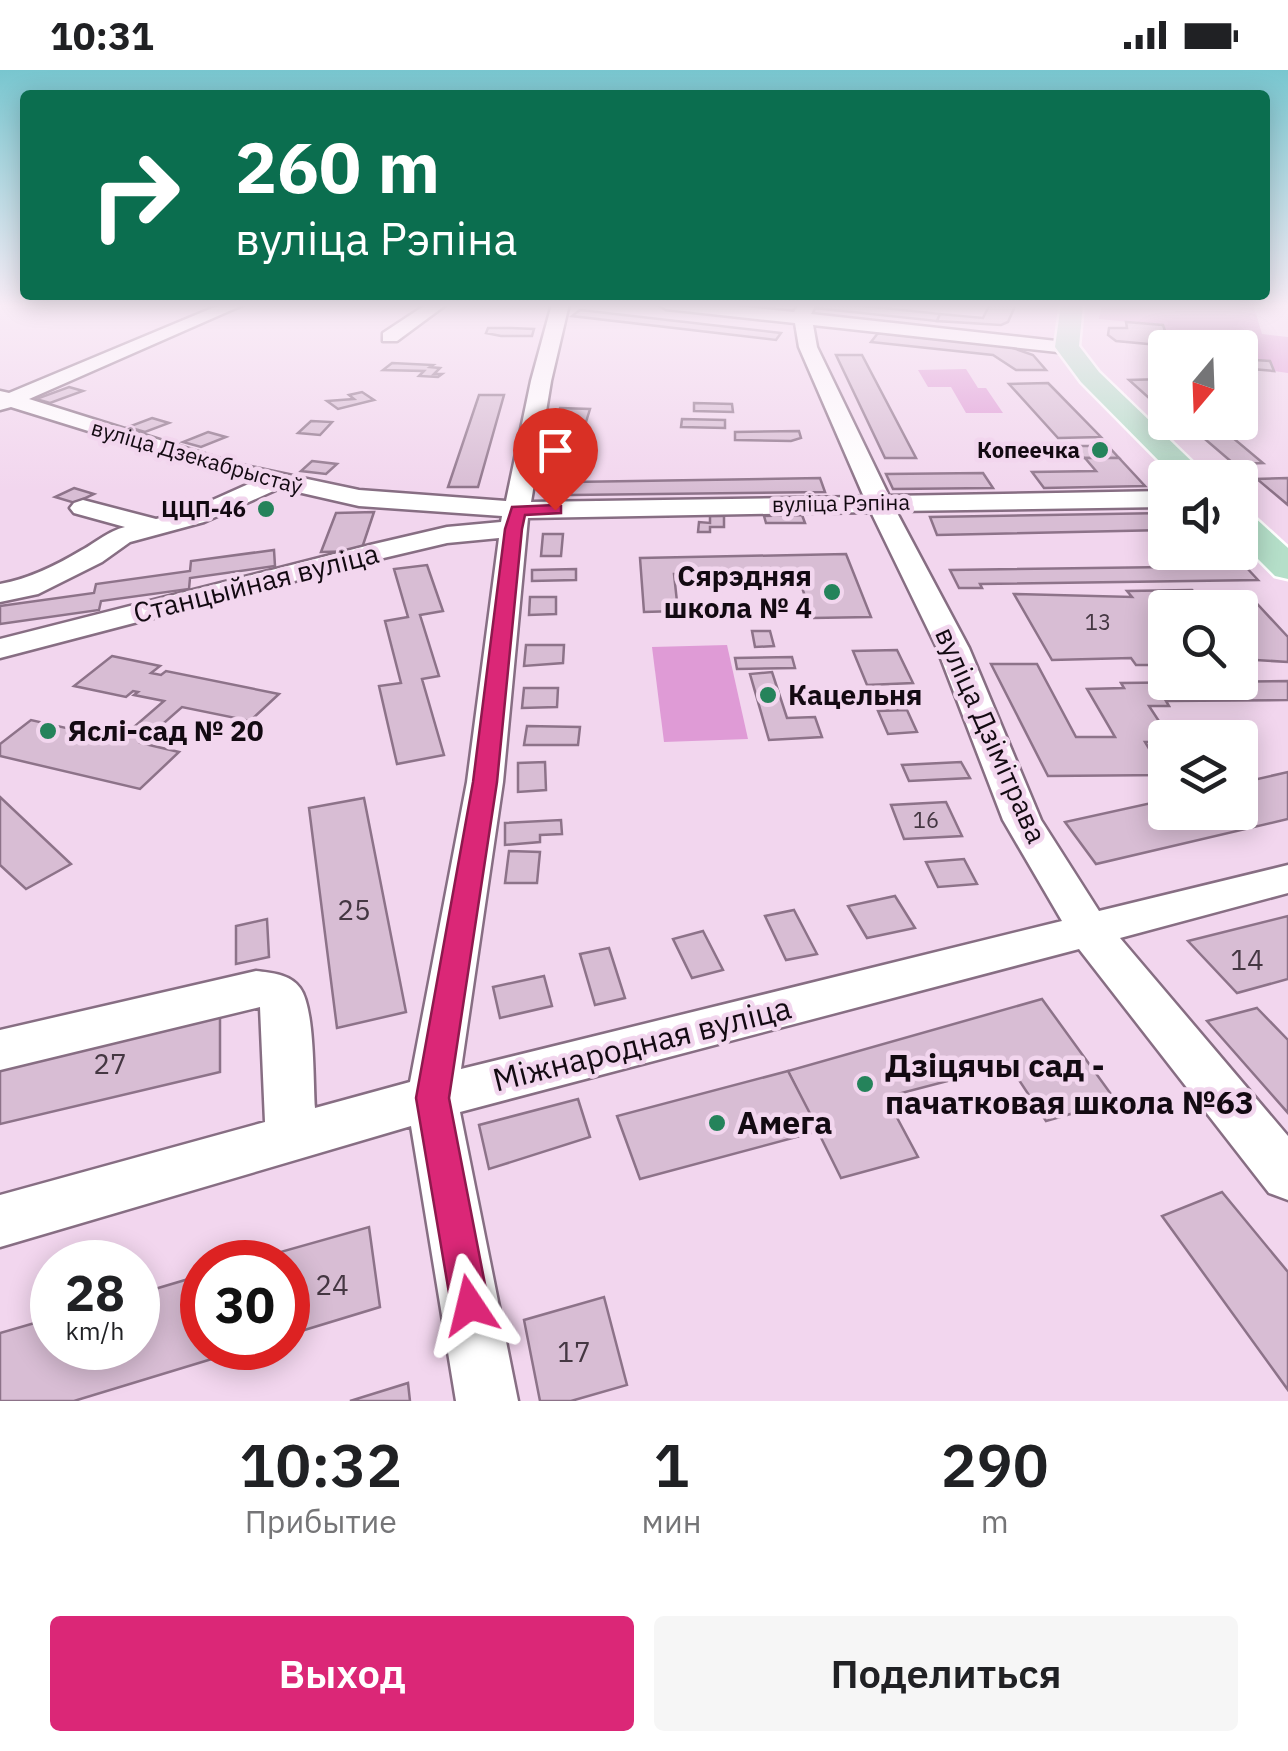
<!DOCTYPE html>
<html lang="ru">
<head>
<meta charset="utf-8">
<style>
  :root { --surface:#fff; --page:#f6f6f6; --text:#202124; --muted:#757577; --accent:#db2777 }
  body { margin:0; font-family:"IBM Plex Sans",sans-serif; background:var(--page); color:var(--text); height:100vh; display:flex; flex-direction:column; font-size:38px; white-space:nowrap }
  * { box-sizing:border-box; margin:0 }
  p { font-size:32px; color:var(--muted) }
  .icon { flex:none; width:55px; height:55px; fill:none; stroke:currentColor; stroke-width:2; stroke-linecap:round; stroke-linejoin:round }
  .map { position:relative; height:1331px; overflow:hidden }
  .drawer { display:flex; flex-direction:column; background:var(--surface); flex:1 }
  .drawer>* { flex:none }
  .banner { position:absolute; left:20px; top:20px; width:1250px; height:210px; border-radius:10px; box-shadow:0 5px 25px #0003; background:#0b6e4f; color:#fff; overflow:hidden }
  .needle { width:65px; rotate:199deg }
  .fabs { position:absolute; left:1148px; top:260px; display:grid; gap:20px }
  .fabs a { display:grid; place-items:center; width:110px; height:110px; border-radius:10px; background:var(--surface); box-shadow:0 5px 25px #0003; font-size:50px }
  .speed { position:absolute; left:30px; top:1170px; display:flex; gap:20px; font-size:50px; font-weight:700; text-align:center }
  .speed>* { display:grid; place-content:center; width:130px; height:130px; border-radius:50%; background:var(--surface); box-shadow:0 5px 25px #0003; line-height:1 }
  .speed small { font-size:25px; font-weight:400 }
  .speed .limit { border:15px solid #d22; background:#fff; color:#111 }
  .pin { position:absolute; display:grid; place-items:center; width:85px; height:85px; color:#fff; margin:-102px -42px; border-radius:50% 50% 50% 0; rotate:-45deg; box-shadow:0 0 10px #0007 }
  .pin .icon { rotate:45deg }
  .me { position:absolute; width:110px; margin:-55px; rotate:350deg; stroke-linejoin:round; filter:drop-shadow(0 0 8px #0008) }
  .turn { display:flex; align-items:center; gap:35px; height:210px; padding:0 50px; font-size:45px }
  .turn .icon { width:130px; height:130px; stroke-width:2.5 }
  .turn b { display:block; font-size:70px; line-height:85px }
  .eta { display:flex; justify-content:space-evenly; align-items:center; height:170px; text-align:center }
  .eta b { font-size:60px; font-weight:600; line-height:70px }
  .button { display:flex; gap:20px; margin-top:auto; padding:20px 50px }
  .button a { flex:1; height:115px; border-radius:10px; background:var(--accent); color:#fff; font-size:40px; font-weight:600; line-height:115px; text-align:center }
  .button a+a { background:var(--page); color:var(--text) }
  .status { display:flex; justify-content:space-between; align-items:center; height:70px; padding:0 50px; background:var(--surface); direction:ltr }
  .status svg { height:28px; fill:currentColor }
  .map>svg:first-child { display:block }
</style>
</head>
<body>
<div class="status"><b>10:31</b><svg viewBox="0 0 49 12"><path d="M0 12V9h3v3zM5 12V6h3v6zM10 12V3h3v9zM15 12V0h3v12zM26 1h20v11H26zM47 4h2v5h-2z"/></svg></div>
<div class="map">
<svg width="1288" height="1331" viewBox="0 0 1288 1331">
  <rect width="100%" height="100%" fill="#f2d6ee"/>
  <!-- green -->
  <g fill="#df9bd6">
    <polygon points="1102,234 1253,234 1262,264 1288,267 1288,303 1274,301 1270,291 1240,289 1240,278 1174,277 1162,255 1099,249"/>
    <polygon points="966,299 978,318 986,318 1003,343 966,343 951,317 928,317 918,300"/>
    <polygon points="727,575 748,669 664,672 652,577"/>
  </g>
  <!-- building -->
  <g fill="#d8bdd4" stroke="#8d7389" stroke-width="2.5">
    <polygon points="818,234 846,234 940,244 937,251 814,238"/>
    <polygon points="990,234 1016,234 1008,252 1001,255 937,251 940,244 983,248"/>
    <polygon points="580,240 781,263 776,270 572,246"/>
    <polygon points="1126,252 1163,255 1170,276 1116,271 1108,265 1109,258 1127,258"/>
    <polygon points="488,258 511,258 534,259 532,266 501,266 486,263"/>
    <polygon points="878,263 1010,277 1033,285 1046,300 1016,300 993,285 871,272"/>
    <polygon points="836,285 862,285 916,388 885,388"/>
    <polygon points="1240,289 1270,291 1274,301 1240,298"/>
    <polygon points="392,293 433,295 430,297 440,298 434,304 442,304 438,307 419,306 424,301 383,300"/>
    <polygon points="1165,309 1165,337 1159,337 1129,310"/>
    <polygon points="1048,313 1053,318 1101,367 1058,368 1009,314"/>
    <polygon points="69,317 83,321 50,333 36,329"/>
    <polygon points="362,322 374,330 338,339 327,331 354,329 349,325"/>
    <polygon points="479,325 504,325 478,417 448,417"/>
    <polygon points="694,333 732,334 733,342 694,341"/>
    <polygon points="560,338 590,339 586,352 556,351"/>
    <polygon points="152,348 169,353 145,362 128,357"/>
    <polygon points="682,349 725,350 725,358 681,357"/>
    <polygon points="311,351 332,352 320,365 298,363"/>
    <polygon points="1185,352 1214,352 1263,393 1234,394"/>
    <polygon points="799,361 801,368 791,371 735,370 735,362"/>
    <polygon points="208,362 226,367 201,377 183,372"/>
    <polygon points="1074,376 1108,376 1119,388 1084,388"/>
    <polygon points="1085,388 1119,388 1145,416 1044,418 1032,402 1096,401"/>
    <polygon points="312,391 337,394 326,404 301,401"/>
    <polygon points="983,403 993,418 893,419 886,404"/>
    <polygon points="820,408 825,422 571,425 571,412"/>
    <polygon points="1288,408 1288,435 1257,409"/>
    <polygon points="74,418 94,424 75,433 55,427"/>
    <polygon points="374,442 361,481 321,482 336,443"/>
    <polygon points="1165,443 1165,460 937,465 930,447"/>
    <polygon points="802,445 805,453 766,453 764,446"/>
    <polygon points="710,446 724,446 724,457 710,457 710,462 698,462 699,452 710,453"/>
    <polygon points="543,464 563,464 561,486 541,486"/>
    <polygon points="274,480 275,496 190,508 189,519 101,531 99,540 0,554 0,536 94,523 96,514 190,501 191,491"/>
    <polygon points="1192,482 1232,482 1243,494 1203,495"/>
    <polygon points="846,484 871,547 812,548 797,502 674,504 678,541 644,542 640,488"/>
    <polygon points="427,495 443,541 420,545 439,606 422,609 444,685 397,694 379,616 401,613 385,551 408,547 394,499"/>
    <polygon points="1245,496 1258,510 980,514 982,518 959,518 950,500"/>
    <polygon points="576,499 576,510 532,511 532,500"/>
    <polygon points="1192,520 1197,525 1248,524 1288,567 1288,592 1240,589 1240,538 1165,538 1165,595 1136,595 1131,588 1052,590 1014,524 1132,527 1127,521"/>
    <polygon points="530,527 556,527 556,544 529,545"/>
    <polygon points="752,561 770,561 774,576 755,577"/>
    <polygon points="526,575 564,575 563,593 524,596"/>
    <polygon points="897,580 913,613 867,615 853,581"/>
    <polygon points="112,586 160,596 151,603 161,605 166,601 279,624 250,651 182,637 141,673 179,682 140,719 0,686 0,674 31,650 119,670 164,631 134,625 138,622 133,621 126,627 74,616"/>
    <polygon points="792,587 795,598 737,599 735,588"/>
    <polygon points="991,594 1037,594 1076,667 1115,667 1087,619 1124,618 1121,613 1288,611 1288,630 1166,631 1169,636 1149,636 1170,668 1165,668 1165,672 1145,672 1165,705 1048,706"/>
    <polygon points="772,602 787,648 815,647 822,667 769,670 750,604"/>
    <polygon points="524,618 558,618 557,637 522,638"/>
    <polygon points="907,640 917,662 888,664 878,641"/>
    <polygon points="527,656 580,657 578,675 524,675"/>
    <polygon points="545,692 546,720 518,722 518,693"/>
    <polygon points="961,692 970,708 909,711 902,695"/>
    <polygon points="1288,702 1288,749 1096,794 1065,752 1165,730 1165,742 1240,742 1240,713"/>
    <polygon points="0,727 71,794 26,819 0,795"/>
    <polygon points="364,728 406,942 337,958 309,738"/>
    <polygon points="946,732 962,766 904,769 891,735"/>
    <polygon points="561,750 562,764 540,765 540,772 505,775 505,753"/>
    <polygon points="509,781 540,782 537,813 505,813"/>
    <polygon points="964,789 977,814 938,817 926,792"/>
    <polygon points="895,826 915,858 867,868 848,836"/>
    <polygon points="794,840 817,884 786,890 765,846"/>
    <polygon points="1288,846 1288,909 1237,923 1188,871"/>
    <polygon points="267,849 269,887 236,894 236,856"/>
    <polygon points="703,861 723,900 692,908 673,869"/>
    <polygon points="609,878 625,928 595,935 580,884"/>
    <polygon points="544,906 552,936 500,948 493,917"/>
    <polygon points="1042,929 1116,1031 1046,1051 1009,995 886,1027 918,1087 841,1108 788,1001"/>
    <polygon points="220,938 220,1002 0,1054 0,987"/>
    <polygon points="1257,938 1288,970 1288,1043 1207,951"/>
    <polygon points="788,1001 819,1061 640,1109 617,1046"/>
    <polygon points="578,1029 590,1067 489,1099 479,1055"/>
    <polygon points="1222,1122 1288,1202 1288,1320 1162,1146"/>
    <polygon points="369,1157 380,1237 288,1265 288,1192 245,1192"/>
    <polygon points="202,1205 202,1278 248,1278 74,1331 0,1331 0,1263 52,1248 52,1278 138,1278 138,1224"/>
    <polygon points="604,1227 627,1315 571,1331 540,1331 524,1250"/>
    <polygon points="408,1313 410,1331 350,1331"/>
  </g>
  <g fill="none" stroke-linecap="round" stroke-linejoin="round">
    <!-- minor casing -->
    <g stroke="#876e83" stroke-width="5">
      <g id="minor">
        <path d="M222,234H245L29,329L236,394L359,420L506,431L531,311L552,234H569L551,311L531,432L864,427L799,277L795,253L666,239L658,234H717L794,242L799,234H816L811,244L1074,273L1076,277L1067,283L813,255L817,277L889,426L1165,421V437L896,441L969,578L1041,750L1099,841L1288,795V823L1120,868L1288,1066V1130L1269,1123L1079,879L460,1042L518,1331H456L411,1056L0,1177V1125L265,1052L260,937L0,1000V960L256,901C272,903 290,904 300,918C315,938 313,1011 315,1038L410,1012L467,712L499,468L447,473L375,490L0,588V569L370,475L447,457L501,452L502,446L359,436L280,418L204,452L130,472L102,492L38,524L0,532V514C29,509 57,495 82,480C97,472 108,461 125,457L74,443L70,438L74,433L83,430L156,449L186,442L253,412L11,337L0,340V321L9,323ZM871,442L937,578L1003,750L1062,851L461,999L503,712L528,448Z"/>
        <polygon points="427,234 447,234 397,271 383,271 383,263"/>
      </g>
    </g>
    <!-- major casing -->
    <g stroke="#fff" stroke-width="5">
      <g id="major">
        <polygon points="1061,234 1083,234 1079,276 1099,302 1209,408 1176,408 1081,312 1055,277"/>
        <polygon points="1240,442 1252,445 1288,478 1288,509 1275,506 1240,471"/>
      </g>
    </g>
    <!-- minor -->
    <use href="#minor" fill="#fff" fill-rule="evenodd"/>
    <!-- major -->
    <use href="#major" fill="#b5dfc9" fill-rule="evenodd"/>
  </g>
  <!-- sky -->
  <linearGradient id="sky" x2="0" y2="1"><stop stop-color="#78c6cf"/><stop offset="0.56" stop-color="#f9edf7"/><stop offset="1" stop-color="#f9edf7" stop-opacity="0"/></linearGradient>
  <rect width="1288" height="421" fill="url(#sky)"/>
  <!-- route -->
  <polygon fill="#db2777" stroke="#8e194d" stroke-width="2.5" points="555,435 561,436 561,443 525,445 522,459 497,712 449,1028 489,1235 484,1248 470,1254 457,1248 451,1235 416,1028 473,712 505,459 512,437"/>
  <!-- markers -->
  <g fill="#25835b" stroke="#f2d6ee" stroke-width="4">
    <circle cx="1100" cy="380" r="10"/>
    <circle cx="266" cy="439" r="10"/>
    <circle cx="832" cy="522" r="10"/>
    <circle cx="768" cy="625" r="10"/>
    <circle cx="48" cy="661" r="10"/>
    <circle cx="865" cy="1014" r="10"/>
    <circle cx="717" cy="1053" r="10"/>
  </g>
  <g text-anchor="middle" stroke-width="9" stroke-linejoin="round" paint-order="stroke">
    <!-- far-poi labels -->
    <g font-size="22" font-weight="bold" fill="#130a12" stroke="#f2d6ee" text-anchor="end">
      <text x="1080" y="388">Копеечка</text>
      <text x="246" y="447">ЦЦП-46</text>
    </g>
    <!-- far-street labels -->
    <g font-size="22" fill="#130a12" stroke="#f2d6ee">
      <text transform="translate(197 387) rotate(16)" y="8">вуліца Дзекабрыстаў</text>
      <text transform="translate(841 433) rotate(-1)" y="8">вуліца Рэпіна</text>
    </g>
    <!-- number labels -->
    <g font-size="22" fill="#443742">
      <text x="1098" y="560">13</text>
      <text x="926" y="758">16</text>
    </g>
    <!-- poi labels -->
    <g font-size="28" font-weight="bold" fill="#130a12" stroke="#f2d6ee" text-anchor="start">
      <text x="812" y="516" text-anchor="end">Сярэдняя<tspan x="812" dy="32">школа № 4</tspan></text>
      <text x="788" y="635">Кацельня</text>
      <text x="68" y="671">Яслі-сад № 20</text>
    </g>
    <!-- street labels -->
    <g font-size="28" fill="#130a12" stroke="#f2d6ee">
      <text transform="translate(256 513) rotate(-14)" y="10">Станцыйная вуліца</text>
      <text transform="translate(991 665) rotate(66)" y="10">вуліца Дзімітрава</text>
    </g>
    <!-- near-number labels -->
    <g font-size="28" fill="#443742">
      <text x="354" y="850">25</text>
      <text x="1247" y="900">14</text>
      <text x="110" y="1004">27</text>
      <text x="332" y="1225">24</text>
      <text x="574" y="1292">17</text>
    </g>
    <!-- near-street labels -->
    <g font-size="32" fill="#130a12" stroke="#f2d6ee">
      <text transform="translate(642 974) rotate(-14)" y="11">Міжнародная вуліца</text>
    </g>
    <!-- near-poi labels -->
    <g font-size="32" font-weight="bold" fill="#130a12" stroke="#f2d6ee" text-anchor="start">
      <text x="885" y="1007">Дзіцячы сад -<tspan x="885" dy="37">пачатковая школа №63</tspan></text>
      <text x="737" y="1064">Амега</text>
    </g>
  </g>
</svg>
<div class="fabs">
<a><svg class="needle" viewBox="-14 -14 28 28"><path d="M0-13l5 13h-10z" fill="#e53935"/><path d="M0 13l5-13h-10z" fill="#757577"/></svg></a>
<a><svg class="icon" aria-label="sound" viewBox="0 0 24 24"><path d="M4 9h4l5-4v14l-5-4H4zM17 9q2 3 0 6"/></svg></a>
<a><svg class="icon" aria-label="search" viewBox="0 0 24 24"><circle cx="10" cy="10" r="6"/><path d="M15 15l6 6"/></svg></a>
<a><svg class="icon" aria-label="layers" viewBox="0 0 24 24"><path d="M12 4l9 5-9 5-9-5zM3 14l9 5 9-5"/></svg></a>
</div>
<div class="speed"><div>28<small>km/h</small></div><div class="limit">30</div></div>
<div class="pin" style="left:555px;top:440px;background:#d93025"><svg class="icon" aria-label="arrive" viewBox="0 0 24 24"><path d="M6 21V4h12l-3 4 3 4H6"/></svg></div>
<svg class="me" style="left:470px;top:1235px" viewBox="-20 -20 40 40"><path d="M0-17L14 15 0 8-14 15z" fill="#db2777" stroke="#fff" stroke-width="4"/></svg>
<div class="banner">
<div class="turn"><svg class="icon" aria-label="right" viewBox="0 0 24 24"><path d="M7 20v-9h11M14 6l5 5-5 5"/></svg><div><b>260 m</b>вуліца Рэпіна</div></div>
</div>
</div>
<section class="drawer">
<div class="eta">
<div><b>10:32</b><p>Прибытие</p></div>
<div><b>1</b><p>мин</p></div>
<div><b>290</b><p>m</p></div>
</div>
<div class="button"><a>Выход</a><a>Поделиться</a></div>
</section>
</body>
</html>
